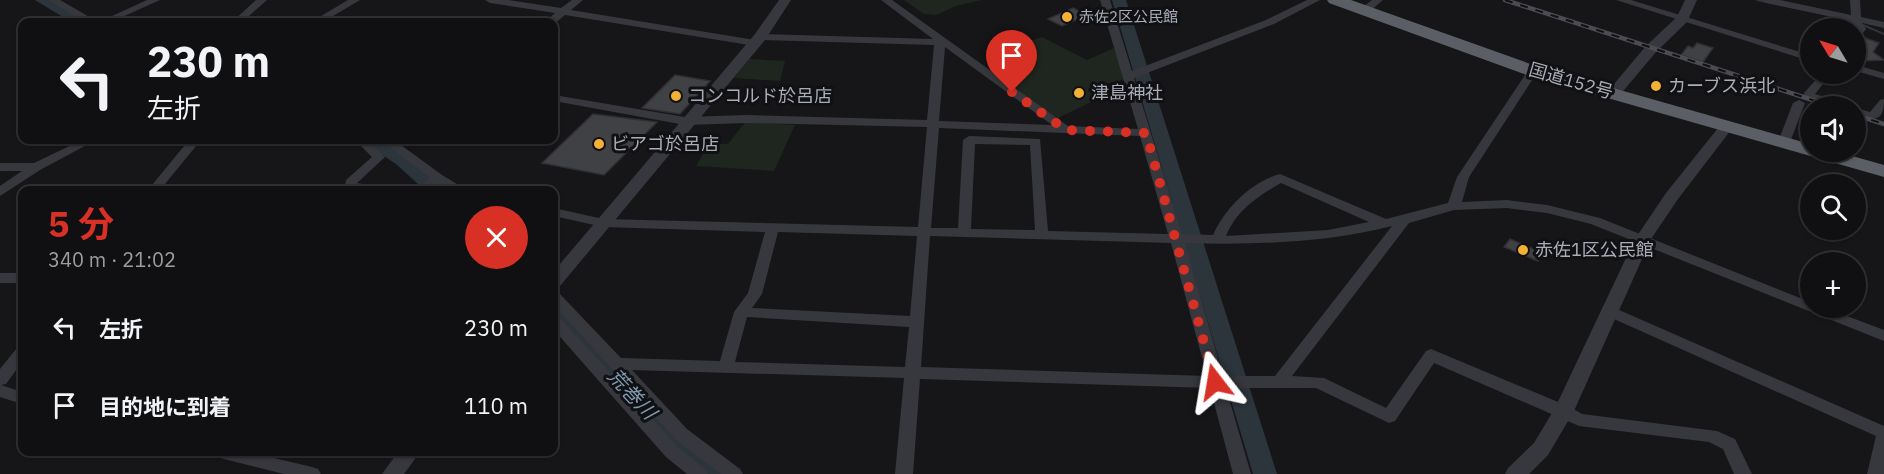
<!DOCTYPE html>
<html lang="ja">
<head>
<meta charset="utf-8">
<style>
  :root { --surface:#101012; --page:#1e1e20; --text:#f1f3f6; --muted:#9c9d9f; --line:#303032; --accent:#d93025 }
  body { margin:0; font-family:"IBM Plex Sans","Noto Sans JP",sans-serif; background:var(--page); color:var(--text); height:100vh; display:flex; flex-direction:column; font-size:22px; white-space:nowrap }
  * { box-sizing:border-box; margin:0 }
  p { font-size:20px; color:var(--muted) }
  .icon { flex:none; width:33px; height:33px; fill:none; stroke:currentColor; stroke-width:2; stroke-linecap:round; stroke-linejoin:round }
  .map { position:relative; flex:1; overflow:hidden }
  .panel { position:absolute; left:18px; top:186px; width:540px; height:270px; display:flex; flex-direction:column; background:var(--surface); border-radius:12px; box-shadow:0 2px 4px #0004,0 0 0 2px var(--line) }
  .panel>* { flex:none }
  .guide { position:absolute; left:18px; top:18px; width:540px; height:126px; border-radius:12px; box-shadow:0 2px 4px #0004,0 0 0 2px var(--line); background:#101012; color:var(--text); overflow:hidden }
  .needle { width:39px; rotate:308deg }
  .fabs { position:absolute; left:1800px; top:18px; display:grid; gap:12px }
  .fabs a { display:grid; place-items:center; width:66px; height:66px; border-radius:50%; background:var(--surface); box-shadow:0 2px 4px #0004,0 0 0 2px var(--line); font-size:30px }
  .pin { position:absolute; display:grid; place-items:center; width:51px; height:51px; color:#fff; margin:-62px -26px; border-radius:50% 50% 50% 0; rotate:-45deg; box-shadow:0 0 6px #0007 }
  .pin .icon { rotate:45deg }
  .me { position:absolute; width:66px; margin:-33px; rotate:346deg; stroke-linejoin:round; filter:drop-shadow(0 0 4px #0008) }
  .turn { display:flex; align-items:center; gap:21px; height:126px; padding:0 30px; font-size:27px }
  .turn .icon { width:78px; height:78px; stroke-width:2.5 }
  .turn b { display:block; font-size:42px; line-height:51px }
  .round { display:grid; place-items:center; flex:none; width:63px; height:63px; border-radius:32px; background:var(--page) }
  .headline { display:flex; align-items:center; justify-content:space-between; height:102px; padding:0 30px }
  h1 { font-size:36px; font-weight:700; line-height:45px; color:var(--accent) }
  ul { padding:0; list-style:none }
  li { display:flex; align-items:center; gap:18px; height:78px; padding:0 30px }
  li div { flex:1 }
  li b { display:block; font-size:22px }
  li em { font-style:normal }
  .map>svg:first-child { display:block }
</style>
</head>
<body>
<div class="map">
<svg width="1884" height="474" viewBox="0 0 1884 474">
  <rect width="100%" height="100%" fill="#161618"/>
  <!-- green -->
  <g fill="#1e261f">
    <polygon points="904,0 982,0 956,6 936,15 924,14"/>
    <polygon points="1042,37 1087,60 1114,48 1125,78 1112,85 1089,103 1054,120 987,72 1026,56 1026,42"/>
    <polygon points="749,59 785,61 780,81 734,78"/>
    <polygon points="745,122 795,125 774,171 696,166 710,143 728,144"/>
  </g>
  <g fill="none" stroke-linecap="round" stroke-linejoin="round">
    <!-- stream -->
    <g stroke="#2c353c" stroke-width="2">
      <polyline points="1757,0 1767,2"/>
      <polyline points="1863,25 1884,34"/>
    </g>
    <!-- river -->
    <g fill="#2c353c" fill-rule="evenodd">
      <polygon points="35,0 52,0 88,22 71,22"/>
      <polygon points="1112,0 1126,0 1277,474 1253,474"/>
      <polygon points="364,140 383,140 408,156 433,180 430,184 418,184 396,164 366,144"/>
      <polygon points="554,302 561,304 689,440 724,467 727,474 697,474 671,454 554,322"/>
    </g>
  </g>
  <!-- building -->
  <g fill="#404145" stroke="#303034" stroke-width="1.5">
    <polygon points="1073,8 1087,15 1062,26 1048,19"/>
    <polygon points="1865,38 1879,43 1873,52 1884,60 1859,61 1856,59 1856,50"/>
    <polygon points="1697,43 1713,48 1703,62 1681,55 1688,46 1693,48"/>
    <polygon points="675,75 710,81 680,114 642,108"/>
    <polygon points="593,114 657,122 604,175 542,163"/>
    <polygon points="1510,239 1543,253 1538,261 1504,247"/>
  </g>
  <g fill="none" stroke-linecap="round" stroke-linejoin="round">
    <!-- minor -->
    <g fill="#37383d" fill-rule="evenodd">
      <polygon points="48,0 60,0 98,22 86,22"/>
      <polygon points="147,0 160,0 111,22 99,22"/>
      <polygon points="256,0 267,0 242,22 232,22"/>
      <polygon points="348,0 360,0 323,22 311,22"/>
      <polygon points="485,0 508,0 561,8 572,0 583,0 571,10 755,40 760,43 755,46 565,15 554,24 545,22 555,13 490,3"/>
      <path d="M881,0H892L1068,126L1138,129L1100,0H1110L1132,71L1266,20L1307,0H1320L1274,24L1134,78L1182,234L1213,235C1225,208 1251,182 1280,174L1386,219L1448,203L1457,177L1529,69H1537L1538,71L1469,177L1462,202L1507,200L1547,205L1600,218L1810,302V308H1826L1884,330V341L1591,224L1547,213L1507,208L1454,210L1409,223L1292,376L1324,378L1386,408L1426,351L1431,349L1570,407L1582,414L1717,431L1735,439L1752,474H1734L1723,449L1709,442L1579,426L1434,363L1395,421L1389,423L1316,388H1226L1251,474H1233L1210,388L920,379L913,474H895L904,378L632,370L687,429L740,469L743,474H721L675,439L554,305V291L559,293L621,358L720,361L734,312L748,293L765,232L603,227L554,216V208L603,219L918,227L927,127L747,123L685,125L554,101V95L685,117L747,115L927,120L934,45L760,40L755,37L760,34L933,39ZM945,47L1052,125L939,121ZM939,128L1140,136L1168,234L1048,231L1040,139L969,136L963,140L958,228H931ZM975,144L1030,145L1035,230L971,229ZM1281,183L1369,222L1328,230L1226,236C1237,210 1257,197 1281,183ZM1392,226L1275,376H1223L1185,243C1253,245 1326,243 1392,226ZM778,232L917,236L910,316L752,308L762,294ZM930,236L1171,243L1207,376L921,367ZM747,317L909,327L905,367L735,362Z"/>
      <polygon points="1372,0 1383,0 1368,13 1360,13 1360,9"/>
      <polygon points="1616,0 1631,0 1810,55 1810,61"/>
      <polygon points="1761,0 1780,0 1851,15 1850,0 1860,0 1861,17 1884,22 1884,28 1862,23 1866,29 1860,37 1856,38 1856,28 1851,21 1766,3"/>
      <polygon points="1856,65 1884,73 1884,79 1856,71"/>
      <polygon points="1821,74 1831,74 1815,94 1847,104 1848,106 1833,106 1804,97 1804,93"/>
      <path d="M1884,99C1884,123 1874,120 1856,115V108L1870,112L1880,100Z"/>
      <polygon points="1799,100 1805,103 1790,142 1784,146 1780,145 1778,142 1793,103"/>
      <polygon points="82,140 96,140 40,170 0,196 0,186 22,171 0,171 0,163 34,163"/>
      <polygon points="189,140 201,140 160,190 148,190"/>
      <polygon points="355,140 367,140 385,157 357,183 379,187 380,190 347,189 345,186 346,180 372,157"/>
      <polygon points="381,140 394,140 442,175 467,190 452,190 439,184 430,190 417,190 430,178"/>
      <rect x="0" y="273" width="22" height="10"/>
      <polygon points="1610,306 1884,426 1884,474 1867,474 1876,436 1605,315 1603,311 1605,307"/>
      <polygon points="554,316 559,317 678,447 705,469 708,474 687,474 666,457 554,330"/>
      <polygon points="22,346 22,362 6,384 1,385 22,392 22,404 0,397 0,369 17,348"/>
      <polygon points="216,452 249,452 312,467 318,469 321,474 284,474 224,459 218,457"/>
    </g>
    <!-- tertiary -->
    <g fill="#37383d" fill-rule="evenodd">
      <polygon points="779,0 791,0 765,40 560,286 554,288 554,271 755,34"/>
      <polygon points="1685,0 1697,0 1687,22 1656,52 1619,96 1609,96 1607,93 1609,90 1646,46 1677,17"/>
      <polygon points="1727,122 1734,126 1678,199 1651,239 1574,411 1548,455 1529,474 1505,474 1508,468 1534,443 1555,408 1635,239 1666,193 1722,123"/>
      <polygon points="398,452 420,452 404,474 382,474"/>
    </g>
    <!-- trunk -->
    <polygon fill="#5b5e65" fill-rule="evenodd" points="1327,0 1351,0 1539,67 1810,144 1810,152 1838,152 1884,165 1884,177 1527,75 1329,3"/>
    <!-- rail casing -->
    <g stroke="#4a4c52" stroke-width="4.5">
      <g id="rail">
        <polyline points="1505,0 1831,106"/>
        <polyline points="1856,115 1884,124"/>
      </g>
    </g>
    <!-- rail -->
    <use href="#rail" stroke="#111113" stroke-width="2" stroke-dasharray="8" stroke-linecap="butt"/>
  </g>
  <g fill="none" stroke-linecap="round" stroke-linejoin="round">
    <!-- route -->
    <polyline stroke="#d93025" stroke-width="10" stroke-dasharray="0 18" points="1012,92 1066,130 1146,133 1215,382"/>
  </g>
  <!-- markers -->
  <g fill="#f2b134" stroke="#111113" stroke-width="2">
    <circle cx="1067" cy="17" r="6"/>
    <circle cx="1656" cy="86" r="6"/>
    <circle cx="1079" cy="93" r="6"/>
    <circle cx="676" cy="96" r="6"/>
    <circle cx="599" cy="144" r="6"/>
    <circle cx="1523" cy="250" r="6"/>
  </g>
  <g text-anchor="middle" stroke-width="6" stroke-linejoin="round" paint-order="stroke">
    <!-- far-poi labels -->
    <g font-size="15" fill="#a8adb8" stroke="#111113" text-anchor="start">
      <text x="1079" y="22">赤佐2区公民館</text>
    </g>
    <!-- street labels -->
    <g font-size="18" fill="#a8adb8" stroke="#111113">
      <text transform="translate(1571 81) rotate(16)" y="6">国道152号</text>
    </g>
    <!-- poi labels -->
    <g font-size="18" fill="#a8adb8" stroke="#111113" text-anchor="start">
      <text x="1668" y="92">カーブス浜北</text>
      <text x="1091" y="99">津島神社</text>
      <text x="688" y="102">コンコルド於呂店</text>
      <text x="611" y="150">ビアゴ於呂店</text>
      <text x="1535" y="256">赤佐1区公民館</text>
    </g>
    <!-- water labels -->
    <g font-size="20" font-style="italic" fill="#7f9bb3" stroke="#111113">
      <text transform="translate(632 394) rotate(47)" y="7">荒巻川</text>
    </g>
  </g>
</svg>
<div class="fabs">
<a><svg class="needle" viewBox="-14 -14 28 28"><path d="M0-13l5 13h-10z" fill="#e53935"/><path d="M0 13l5-13h-10z" fill="#9c9d9f"/></svg></a>
<a><svg class="icon" aria-label="sound" viewBox="0 0 24 24"><path d="M4 9h4l5-4v14l-5-4H4zM17 9q2 3 0 6"/></svg></a>
<a><svg class="icon" aria-label="search" viewBox="0 0 24 24"><circle cx="10" cy="10" r="6"/><path d="M15 15l6 6"/></svg></a>
<a>+</a>
</div>
<div class="pin" style="left:1012px;top:92px;background:#d93025"><svg class="icon" aria-label="arrive" viewBox="0 0 24 24"><path d="M6 21V4h12l-3 4 3 4H6"/></svg></div>
<svg class="me" style="left:1215px;top:382px" viewBox="-20 -20 40 40"><path d="M0-17L14 15 0 8-14 15z" fill="#d93025" stroke="#fff" stroke-width="4"/></svg>
<div class="guide">
<div class="turn"><svg class="icon" aria-label="left" viewBox="0 0 24 24"><path d="M17 20v-9H6M10 6l-5 5 5 5"/></svg><div><b>230 m</b>左折</div></div>
</div>
<section class="panel">
<div class="headline"><div><h1>5 分</h1><p>340 m · 21:02</p></div><a class="round" style="background:#d93025;color:#fff"><svg class="icon" aria-label="close" viewBox="0 0 24 24"><path d="M6 6l12 12M18 6L6 18"/></svg></a></div>
<ul>
<li><svg class="icon" aria-label="left" viewBox="0 0 24 24"><path d="M17 20v-9H6M10 6l-5 5 5 5"/></svg><div><b>左折</b></div><em>230 m</em></li>
<li><svg class="icon" aria-label="arrive" viewBox="0 0 24 24"><path d="M6 21V4h12l-3 4 3 4H6"/></svg><div><b>目的地に到着</b></div><em>110 m</em></li>
</ul>
</section>
</div>
</body>
</html>
